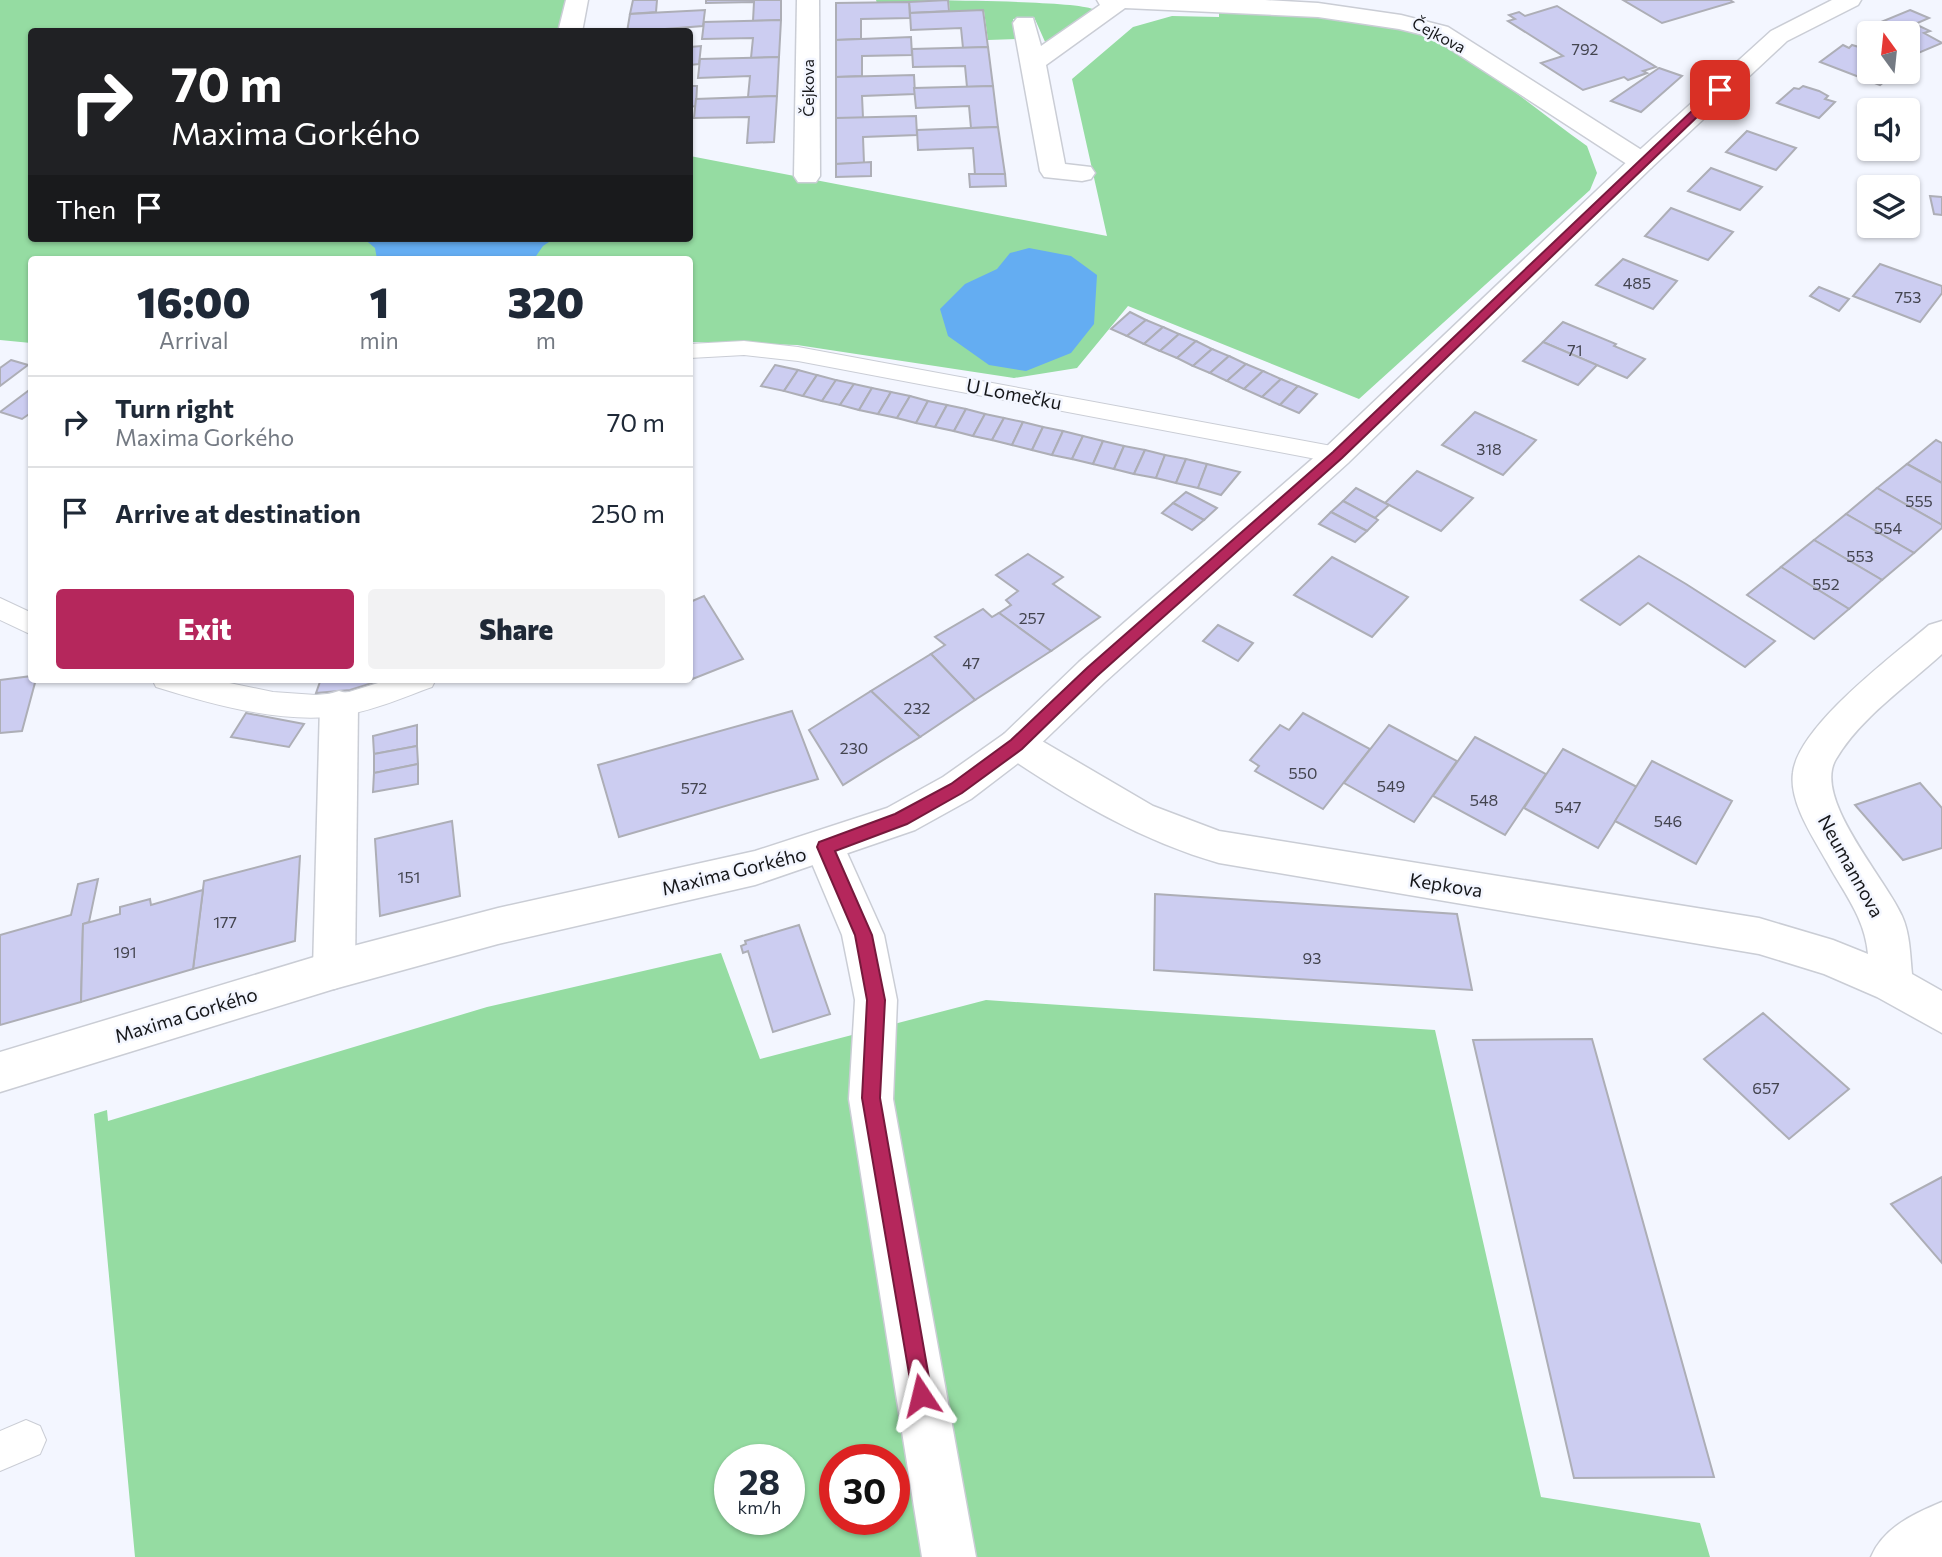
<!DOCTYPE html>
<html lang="en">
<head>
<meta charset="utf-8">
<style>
  :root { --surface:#fff; --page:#f2f2f3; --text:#1f2937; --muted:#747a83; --line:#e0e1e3; --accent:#b5275c }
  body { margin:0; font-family:Commissioner,sans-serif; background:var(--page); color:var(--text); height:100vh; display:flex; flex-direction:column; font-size:26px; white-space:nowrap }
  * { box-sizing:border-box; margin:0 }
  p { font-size:23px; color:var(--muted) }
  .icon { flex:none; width:38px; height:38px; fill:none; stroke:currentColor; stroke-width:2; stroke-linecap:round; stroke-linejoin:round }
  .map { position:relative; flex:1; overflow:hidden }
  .side { position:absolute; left:28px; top:256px; width:665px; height:427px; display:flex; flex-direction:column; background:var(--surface); border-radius:7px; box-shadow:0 2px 5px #0004 }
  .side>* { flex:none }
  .top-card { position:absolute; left:28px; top:28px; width:665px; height:214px; border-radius:7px; box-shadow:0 2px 5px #0004; background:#202124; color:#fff; overflow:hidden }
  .needle { width:46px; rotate:345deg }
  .fabs { position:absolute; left:1857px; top:21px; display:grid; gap:14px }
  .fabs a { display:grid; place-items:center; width:63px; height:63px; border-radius:7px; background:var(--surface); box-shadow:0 2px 5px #0004; font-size:35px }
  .speed { position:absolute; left:714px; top:1444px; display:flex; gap:14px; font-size:35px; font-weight:700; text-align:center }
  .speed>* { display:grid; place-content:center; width:91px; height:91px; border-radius:50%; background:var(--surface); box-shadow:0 2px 5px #0004; line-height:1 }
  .speed small { font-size:18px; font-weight:400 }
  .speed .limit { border:10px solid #d22; background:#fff; color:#111 }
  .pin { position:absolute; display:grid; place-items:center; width:60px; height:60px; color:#fff; margin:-30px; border-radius:14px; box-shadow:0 4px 10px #0006 }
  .me { position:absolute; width:77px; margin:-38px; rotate:350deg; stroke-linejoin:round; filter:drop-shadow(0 0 5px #0008) }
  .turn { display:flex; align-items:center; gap:24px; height:147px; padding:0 28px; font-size:32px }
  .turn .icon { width:91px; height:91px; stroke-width:2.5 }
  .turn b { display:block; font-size:49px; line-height:60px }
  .then { display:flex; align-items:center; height:66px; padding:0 28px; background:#0003; gap:14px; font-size:26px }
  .eta { display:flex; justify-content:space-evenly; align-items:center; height:119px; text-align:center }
  .eta b { font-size:42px; font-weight:800; line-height:49px }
  .action { display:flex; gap:14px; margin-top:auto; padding:14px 28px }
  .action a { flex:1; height:80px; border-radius:7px; background:var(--accent); color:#fff; font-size:28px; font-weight:800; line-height:80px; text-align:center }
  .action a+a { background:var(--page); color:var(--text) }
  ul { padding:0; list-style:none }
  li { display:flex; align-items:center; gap:21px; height:91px; padding:0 28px; border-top:2px solid var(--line) }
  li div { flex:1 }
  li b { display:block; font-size:26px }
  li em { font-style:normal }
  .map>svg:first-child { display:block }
</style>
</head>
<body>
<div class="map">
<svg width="1942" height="1557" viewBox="0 0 1942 1557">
  <rect width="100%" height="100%" fill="#f3f6ff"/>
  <!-- green -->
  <g fill="#95dca2" fill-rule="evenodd">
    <path d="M0,0H566L560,31L32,32V238H690V156L1107,236L1072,79L1133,27L1172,16L1219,17V12C1277,15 1344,9 1399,27C1469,50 1528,104 1587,146L1597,173L1590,190L1359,399L1128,306L1077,368L1014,378L797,345L690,342V259H32L31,343L0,340Z"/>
    <path d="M876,0C912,0 1072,0 1093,9L1046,44L1034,17L1013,19L1017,39L988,40L984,11L950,12L949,1L877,3Z"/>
    <path d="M721,953L760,1059L986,1000L1435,1030L1541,1497L1700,1523L1710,1557H135L94,1114L107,1110L108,1121L487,1007ZM730,1460H789V1519H730ZM835,1460H894V1519H835Z"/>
  </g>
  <!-- water -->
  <g fill="#64adf2">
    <polygon points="363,238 555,238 543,246 534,259 377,259 375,248"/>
    <polygon points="1029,248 1071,256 1097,275 1094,324 1071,353 1026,371 989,365 948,336 940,309 965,284 997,269 1010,253"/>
  </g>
  <!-- building -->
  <g fill="#cccdf1" stroke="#adaeb6" stroke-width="2">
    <polygon points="633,0 657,0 656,12 630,14"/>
    <polygon points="706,0 781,0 781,20 753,21 754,2 706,3"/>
    <polygon points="948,0 949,11 910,13 909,2"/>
    <polygon points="1623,0 1730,0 1733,2 1662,23"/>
    <polygon points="909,2 910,18 861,19 861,39 836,40 836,3"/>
    <polygon points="1557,6 1656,67 1643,71 1647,73 1628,80 1624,77 1583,90 1541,63 1563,56 1508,21 1515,19 1509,15 1519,12 1525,16"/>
    <polygon points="705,10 703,26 627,32 630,14"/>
    <polygon points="983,10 988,47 963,48 961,28 911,30 910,13"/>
    <polygon points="1910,10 1929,18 1915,24 1930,31 1924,33 1942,43 1916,54 1908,50 1908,33 1874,33 1864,29"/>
    <polygon points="781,20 779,57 751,58 753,38 702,39 704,22"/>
    <polygon points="911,37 912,55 862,56 862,76 836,77 836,40"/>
    <polygon points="1843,45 1849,48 1852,45 1869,50 1869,72 1896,72 1880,85 1820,62"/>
    <polygon points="701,46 699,64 690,65 690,47"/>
    <polygon points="988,47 993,86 967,87 965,66 913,67 912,49"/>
    <polygon points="779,57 777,96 748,97 750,76 698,78 700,59"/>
    <polygon points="1659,68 1682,76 1641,112 1611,101"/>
    <polygon points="914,75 915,94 862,96 863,118 836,118 836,77"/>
    <polygon points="690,86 697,86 696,106 690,107"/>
    <polygon points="993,86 998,127 971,128 969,106 916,108 914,88"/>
    <polygon points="1803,86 1819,91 1828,96 1825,99 1835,102 1819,118 1777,103 1794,88 1799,89"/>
    <polygon points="777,96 774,142 747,143 749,117 694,118 696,99"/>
    <polygon points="916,116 917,135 863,137 864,163 836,164 836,118"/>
    <polygon points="998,127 1005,174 975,175 973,148 918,150 917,130"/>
    <polygon points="1747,131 1796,148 1776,170 1726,152"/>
    <polygon points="871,162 871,176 836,177 836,164"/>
    <polygon points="1711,168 1762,187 1740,210 1688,191"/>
    <polygon points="969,174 1005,174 1006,186 970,187"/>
    <polygon points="1930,196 1942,197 1942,215 1934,214"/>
    <polygon points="1671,208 1733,232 1708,260 1645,236"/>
    <polygon points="1623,259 1677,281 1653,309 1596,285"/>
    <polygon points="1880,264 1942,286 1942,293 1920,322 1853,296"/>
    <polygon points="1819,287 1849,299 1839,311 1810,296"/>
    <polygon points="1130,312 1146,320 1127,336 1111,329"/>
    <polygon points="1146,320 1163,327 1144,344 1127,336"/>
    <polygon points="1563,322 1616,344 1614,346 1645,359 1627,378 1543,342"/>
    <polygon points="1163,327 1179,334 1160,351 1144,344"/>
    <polygon points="1179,334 1196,341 1177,358 1160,351"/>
    <polygon points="1196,341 1212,349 1193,366 1177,358"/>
    <polygon points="1543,342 1597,365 1578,385 1523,361"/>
    <polygon points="1212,349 1229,356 1210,373 1193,366"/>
    <polygon points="1229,356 1246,364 1227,381 1210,373"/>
    <polygon points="11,360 28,365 0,386 0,368"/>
    <polygon points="1246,364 1263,371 1244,389 1227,381"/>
    <polygon points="775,365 798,370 784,391 761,386"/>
    <polygon points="798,370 817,375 803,396 784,391"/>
    <polygon points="1263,371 1281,379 1262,397 1244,389"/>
    <polygon points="817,375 836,380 822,401 803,396"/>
    <polygon points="1281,379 1298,386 1280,405 1262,397"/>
    <polygon points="836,380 854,384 840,405 822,401"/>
    <polygon points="854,384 872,388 859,410 840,405"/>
    <polygon points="1298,386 1317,394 1299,413 1280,405"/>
    <polygon points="32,388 32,412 22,419 0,412"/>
    <polygon points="872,388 891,392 878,414 859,410"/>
    <polygon points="891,392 910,396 897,418 878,414"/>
    <polygon points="910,396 928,401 916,423 897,418"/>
    <polygon points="928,401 947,405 935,427 916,423"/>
    <polygon points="947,405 966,409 954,431 935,427"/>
    <polygon points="966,409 985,414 973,436 954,431"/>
    <polygon points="1475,412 1536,440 1503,475 1442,445"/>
    <polygon points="985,414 1004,418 992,440 973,436"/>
    <polygon points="1004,418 1023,422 1012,445 992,440"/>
    <polygon points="1023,422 1043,427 1032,450 1012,445"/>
    <polygon points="1043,427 1063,431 1052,455 1032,450"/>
    <polygon points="1063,431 1083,436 1072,459 1052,455"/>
    <polygon points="1083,436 1103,441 1093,464 1072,459"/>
    <polygon points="1936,440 1942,443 1942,483 1907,464"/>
    <polygon points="1103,441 1124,446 1114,469 1093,464"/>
    <polygon points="1124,446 1145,450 1134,474 1114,469"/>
    <polygon points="1145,450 1165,455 1156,478 1134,474"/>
    <polygon points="1165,455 1186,459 1176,483 1156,478"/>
    <polygon points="1186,459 1207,464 1198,488 1176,483"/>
    <polygon points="1207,464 1240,472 1221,495 1198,488"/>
    <polygon points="1907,464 1942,483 1942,525 1877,488"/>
    <polygon points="1417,471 1473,498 1441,531 1385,503"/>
    <polygon points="1356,488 1385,503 1389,505 1375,518 1343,501"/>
    <polygon points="1877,488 1942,525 1942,528 1914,553 1846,514"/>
    <polygon points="1186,492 1217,508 1204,520 1173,503"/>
    <polygon points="1343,501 1375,518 1378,520 1367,531 1331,512"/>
    <polygon points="1173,503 1204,520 1192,530 1162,513"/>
    <polygon points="1331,512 1367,531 1355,542 1319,524"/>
    <polygon points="1846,514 1914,553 1882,580 1814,540"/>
    <polygon points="1814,540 1882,580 1849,609 1781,567"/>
    <polygon points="1028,554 1063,577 1053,584 1100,617 1051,651 999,613 1011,605 1006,600 1018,591 996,575"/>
    <polygon points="1639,556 1686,584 1775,641 1745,667 1648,603 1620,625 1581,600"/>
    <polygon points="1332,557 1408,597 1372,637 1294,595"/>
    <polygon points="1781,567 1849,609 1814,639 1747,595"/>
    <polygon points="704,596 743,659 690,680 690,602"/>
    <polygon points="983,609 992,617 999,613 1051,651 975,700 931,654 945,645 935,637"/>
    <polygon points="1218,625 1253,643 1238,661 1203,641"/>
    <polygon points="931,654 975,700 920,737 871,691"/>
    <polygon points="32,676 32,679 36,679 22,731 0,733 0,680"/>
    <polygon points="321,679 385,679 350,690 316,693"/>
    <polygon points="871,691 920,737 843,785 809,730"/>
    <polygon points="792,711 818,779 619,837 598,765"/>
    <polygon points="246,713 304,724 289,747 231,737"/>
    <polygon points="1303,713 1370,749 1323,809 1255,771 1259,766 1250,760 1280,725 1289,730"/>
    <polygon points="417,725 417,746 374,754 373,736"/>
    <polygon points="1389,725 1457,761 1414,822 1344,783"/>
    <polygon points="1475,737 1546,774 1505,835 1433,796"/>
    <polygon points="417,746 418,764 374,773 374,754"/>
    <polygon points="1563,749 1637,787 1598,848 1524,808"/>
    <polygon points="1652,761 1732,801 1696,864 1615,821"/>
    <polygon points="418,764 418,784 373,792 374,773"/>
    <polygon points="1920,783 1942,808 1942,848 1903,860 1855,805"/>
    <polygon points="452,821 460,896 380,916 375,839"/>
    <polygon points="300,856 295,941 193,969 204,881"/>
    <polygon points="98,879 89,922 83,924 81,1002 0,1025 0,935 71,915 78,884"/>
    <polygon points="203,890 193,969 81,1002 83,924 120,914 120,907 150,899 151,905"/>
    <polygon points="1155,894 1457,914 1472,990 1154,970"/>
    <polygon points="799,925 830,1014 773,1032 748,951 743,953 741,946 746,944 745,941"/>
    <polygon points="1763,1013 1849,1089 1789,1139 1704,1059"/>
    <polygon points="1592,1039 1714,1477 1574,1478 1473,1040"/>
    <polygon points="1942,1177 1942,1263 1891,1204"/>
  </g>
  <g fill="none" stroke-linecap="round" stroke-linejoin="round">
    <!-- service casing -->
    <g stroke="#cacdd5" stroke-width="2">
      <g id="service">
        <polygon points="744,341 798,347 1337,447 1346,449 1349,455 1346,461 1337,463 798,361 744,355 690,358 690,344"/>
        <polygon points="0,598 32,613 32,635 0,620"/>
        <path d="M152,679H210L273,692L316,695L349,692L391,679H436L432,687C404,697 375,710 345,715C285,725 214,705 156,687Z"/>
        <polygon points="26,1420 40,1426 46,1440 40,1454 0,1471 0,1431"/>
      </g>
    </g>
    <!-- minor casing -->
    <g stroke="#cacdd5" stroke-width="3">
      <g id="minor">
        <polygon points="566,0 588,0 582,32 558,32"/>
        <polygon points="797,0 819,0 820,176 816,182 798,182 794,176"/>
        <polygon points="1097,0 1265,0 1318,3 1401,15 1448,27 1651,156 1655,162 1651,168 1633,168 1432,37 1399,29 1318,17 1125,8 1046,65 1065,164 1091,167 1095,173 1091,179 1082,181 1044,177 1040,171 1013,23 1017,18 1033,18 1041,46 1100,5"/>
        <path d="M1942,621V654C1907,686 1860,718 1836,759C1812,798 1886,879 1902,916C1910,934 1910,954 1912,974L1942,991V1033L1877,997L1824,974L1759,954L1219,863C1139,840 1073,800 1004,754L998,744L1004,734L1017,729L1030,734L1153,806L1219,831L1759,918L1833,940L1868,954C1865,918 1844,893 1827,862C1813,837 1789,802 1793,773C1798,726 1894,655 1929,625Z"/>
        <polygon points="339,691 352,695 358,705 355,970 349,983 334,989 319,983 313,970 320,705 326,695"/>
        <polygon points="825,831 839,835 884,935 897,1000 893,1099 976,1557 922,1557 849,1099 855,1000 842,935 805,847 811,835"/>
        <path d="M1942,1502V1557H1871C1883,1528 1913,1514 1942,1502Z"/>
      </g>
    </g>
    <!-- tertiary casing -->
    <g stroke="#cacdd5" stroke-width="3">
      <polygon id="tertiary" points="1832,0 1861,0 1858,5 1787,41 1651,168 1348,463 1105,682 1030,754 971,799 915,830 755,885 498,944 334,989 0,1092 0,1052 334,951 498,908 755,851 887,808 943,777 1004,734 1079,662 1326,447 1633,156 1771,31"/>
    </g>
    <!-- service -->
    <use href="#service" fill="#fff" fill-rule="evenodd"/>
    <!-- minor -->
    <use href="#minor" fill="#fff" fill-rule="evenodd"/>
    <!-- tertiary -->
    <use href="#tertiary" fill="#fff" fill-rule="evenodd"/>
  </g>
  <!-- route -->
  <polygon fill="#b5275c" stroke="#76193c" stroke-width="2" points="1716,88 1725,90 1342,458 1097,676 1022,749 962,793 907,824 835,851 872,935 885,1000 880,1098 932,1395 929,1403 921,1406 914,1403 862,1098 867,1000 855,935 817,847 819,842 895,814 951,784 1011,740 1087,668 1333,452"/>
  <g text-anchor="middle" stroke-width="5" stroke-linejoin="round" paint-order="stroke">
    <!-- far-street labels -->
    <g font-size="16" fill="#151619" stroke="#f3f6ff">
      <text transform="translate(1439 35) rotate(28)" y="6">Čejkova</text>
      <text transform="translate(808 88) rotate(-90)" y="6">Čejkova</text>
    </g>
    <!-- number labels -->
    <g font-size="16" fill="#43444f">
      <text x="1585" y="55">792</text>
      <text x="1637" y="289">485</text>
      <text x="1908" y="303">753</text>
      <text x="1575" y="356">71</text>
      <text x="1489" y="455">318</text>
      <text x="1919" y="507">555</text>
      <text x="1888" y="534">554</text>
      <text x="1860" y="562">553</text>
      <text x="1826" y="590">552</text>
      <text x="1032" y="624">257</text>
      <text x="971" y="669">47</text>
      <text x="917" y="714">232</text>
      <text x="854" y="754">230</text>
      <text x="1303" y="779">550</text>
      <text x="1391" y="792">549</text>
      <text x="694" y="794">572</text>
      <text x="1484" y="806">548</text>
      <text x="1568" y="813">547</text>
      <text x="1668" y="827">546</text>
      <text x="409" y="883">151</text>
      <text x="225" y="928">177</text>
      <text x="125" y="958">191</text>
      <text x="1312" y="964">93</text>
      <text x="1766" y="1094">657</text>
    </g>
    <!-- street labels -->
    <g font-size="19" fill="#151619" stroke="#f3f6ff">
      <text transform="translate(1014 394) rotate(11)" y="7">U Lomečku</text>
      <text transform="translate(1851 866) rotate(61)" y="7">Neumannova</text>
      <text transform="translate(734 871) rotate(-14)" y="7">Maxima Gorkého</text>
      <text transform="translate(1446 885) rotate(9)" y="7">Kepkova</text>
      <text transform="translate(186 1015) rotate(-17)" y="7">Maxima Gorkého</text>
    </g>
  </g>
</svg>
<div class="fabs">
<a><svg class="needle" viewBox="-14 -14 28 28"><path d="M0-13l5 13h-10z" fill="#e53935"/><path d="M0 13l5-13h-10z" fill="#747a83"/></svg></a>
<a><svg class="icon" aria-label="sound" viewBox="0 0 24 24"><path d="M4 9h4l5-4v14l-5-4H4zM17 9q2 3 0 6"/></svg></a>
<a><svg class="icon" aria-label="layers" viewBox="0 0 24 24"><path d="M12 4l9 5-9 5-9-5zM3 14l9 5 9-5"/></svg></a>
</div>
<div class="speed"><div>28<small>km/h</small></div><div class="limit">30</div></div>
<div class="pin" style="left:1720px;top:90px;background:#d93025"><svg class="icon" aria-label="arrive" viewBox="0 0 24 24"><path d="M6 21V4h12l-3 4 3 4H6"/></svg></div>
<svg class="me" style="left:921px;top:1395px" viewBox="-20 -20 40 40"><path d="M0-17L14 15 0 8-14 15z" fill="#b5275c" stroke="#fff" stroke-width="4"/></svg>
<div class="top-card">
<div class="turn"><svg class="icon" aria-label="right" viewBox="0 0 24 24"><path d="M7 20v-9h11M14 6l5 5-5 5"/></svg><div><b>70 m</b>Maxima Gorkého</div></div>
<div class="then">Then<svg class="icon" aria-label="arrive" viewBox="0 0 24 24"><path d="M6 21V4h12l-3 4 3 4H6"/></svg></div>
</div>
<section class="side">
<div class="eta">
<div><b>16:00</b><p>Arrival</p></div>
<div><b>1</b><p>min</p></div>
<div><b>320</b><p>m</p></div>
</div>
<ul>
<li><svg class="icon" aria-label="right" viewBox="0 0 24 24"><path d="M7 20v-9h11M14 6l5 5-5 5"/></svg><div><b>Turn right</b><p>Maxima Gorkého</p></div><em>70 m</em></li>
<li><svg class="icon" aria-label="arrive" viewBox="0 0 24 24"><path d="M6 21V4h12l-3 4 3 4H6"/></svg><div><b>Arrive at destination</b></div><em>250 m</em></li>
</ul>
<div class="action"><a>Exit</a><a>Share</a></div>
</section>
</div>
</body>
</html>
